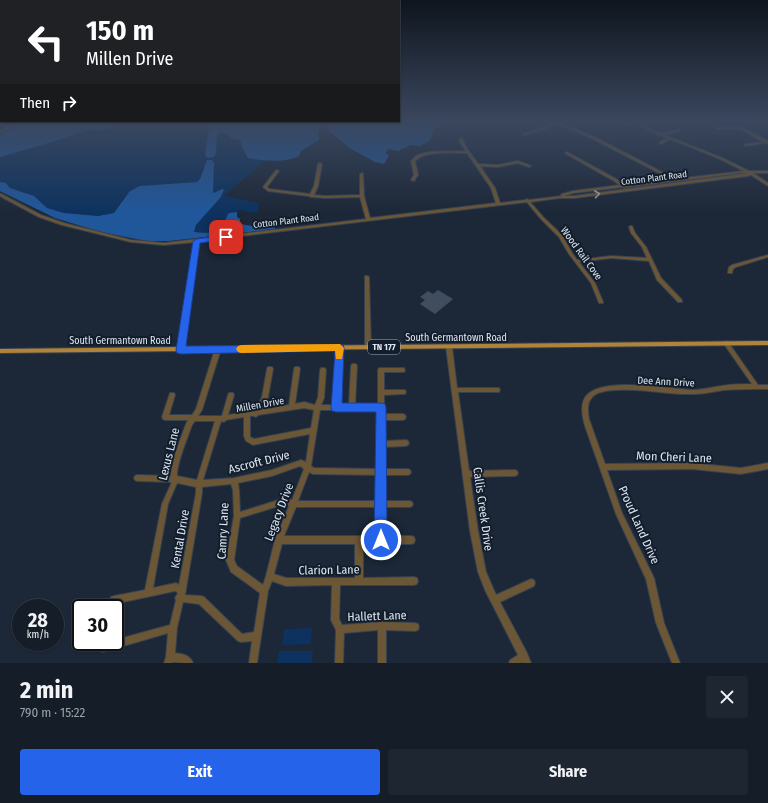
<!DOCTYPE html>
<html lang="en">
<head>
<meta charset="utf-8">
<style>
  :root { --surface:#151d29; --page:#1e2631; --text:#f1f3f6; --muted:#9da2a8; --line:#343b46; --accent:#2563eb }
  body { margin:0; font-family:"Fira Sans Condensed",sans-serif; background:var(--page); color:var(--text); height:100vh; display:flex; flex-direction:column; font-size:15px; white-space:nowrap }
  * { box-sizing:border-box; margin:0 }
  p { font-size:13px; color:var(--muted) }
  .icon { flex:none; width:22px; height:22px; fill:none; stroke:currentColor; stroke-width:2; stroke-linecap:round; stroke-linejoin:round }
  .map { position:relative; height:663px; overflow:hidden }
  .details { display:flex; flex-direction:column; background:var(--surface); flex:1 }
  .details>* { flex:none }
  .hud { position:absolute; left:0px; top:0px; width:400px; height:122px; box-shadow:0 1px 3px #0004,0 0 0 1px var(--line); background:#202124; color:#fff; overflow:hidden }
  .speed { position:absolute; left:12px; top:599px; display:flex; gap:8px; font-size:20px; font-weight:700; text-align:center }
  .speed>* { display:grid; place-content:center; width:52px; height:52px; border-radius:50%; background:var(--surface); box-shadow:0 1px 3px #0004,0 0 0 1px var(--line); line-height:1 }
  .speed small { font-size:10px; font-weight:400 }
  .speed .limit { border:2px solid #111; border-radius:6px; background:#fff; color:#111 }
  .pin { position:absolute; display:grid; place-items:center; width:34px; height:34px; color:#fff; margin:-17px; border-radius:8px; box-shadow:0 2px 6px #0006 }
  .me { position:absolute; width:44px; margin:-22px; rotate:0deg; stroke-linejoin:round; filter:drop-shadow(0 0 3px #0008) }
  .turn { display:flex; align-items:center; gap:14px; height:84px; padding:0 20px; font-size:18px }
  .turn .icon { width:52px; height:52px; stroke-width:2.5 }
  .turn b { display:block; font-size:28px; line-height:34px }
  .then { display:flex; align-items:center; height:38px; padding:0 20px; background:#0003; gap:8px; font-size:15px }
  .round { display:grid; place-items:center; flex:none; width:42px; height:42px; border-radius:4px; background:var(--page) }
  .head { display:flex; align-items:center; justify-content:space-between; height:68px; padding:0 20px }
  h1 { font-size:24px; font-weight:700; line-height:30px }
  .button { display:flex; gap:8px; margin-top:auto; padding:8px 20px }
  .button a { flex:1; height:46px; border-radius:4px; background:var(--accent); color:#fff; font-size:16px; font-weight:700; line-height:46px; text-align:center }
  .button a+a { background:var(--page); color:var(--text) }
  .map>svg:first-child { display:block }
</style>
</head>
<body>
<div class="map">
<svg width="768" height="663" viewBox="0 0 768 663">
  <rect width="100%" height="100%" fill="#1c2737"/>
  <!-- green -->
  <g fill="#0d325f">
    <path d="M119,121H210L208,144L205,152L208,158L214,157C217,149 214,141 218,134L225,133L229,137L239,140L243,150L247,154V157L266,160L224,196L259,203L258,212L251,213L242,210L229,213C226,216 226,220 223,224C218,235 204,233 194,232C194,223 218,200 224,191L214,193L212,192L214,163L203,167L200,179L197,182L139,186L126,195L114,213L98,216L64,213L47,208L33,196L10,188L6,183L0,182V157L52,142L91,129L100,131L110,129L113,123Z"/>
    <polygon points="312,628 311,644 282,645 284,629"/>
    <polygon points="279,651 313,651 312,663 277,663"/>
  </g>
  <!-- forest -->
  <g fill="#20579b">
    <polygon points="25,121 119,121 113,123 112,128 103,131 91,129 52,142 0,157 0,135"/>
    <path d="M210,121H443L434,129L430,140L421,146L411,145L398,151L388,149L386,153L389,156L384,164L375,162L351,149L321,124L318,133L319,140L301,151L299,156C286,163 263,161 248,158C245,153 242,148 240,140L231,138L225,133H220L217,136L216,153L214,157L208,158L205,155Z"/>
    <path d="M207,160H212L214,163L213,192L214,193L222,189L224,190L220,198L196,225L194,232C204,233 218,235 223,224C226,220 226,216 229,213L237,212V217L240,219V224L260,227L275,226V229L169,241H146L101,232L55,218L0,191V182L6,183L10,188L34,196L47,208L64,213L98,216L114,213L129,192L139,186L197,182L200,179Z"/>
  </g>
  <!-- building -->
  <polygon fill="#404d5e" points="438,290 453,299 435,314 420,304 425,300 420,297 428,291 433,294"/>
  <g fill="none" stroke-linecap="round" stroke-linejoin="round">
    <!-- minor casing -->
    <g stroke="#374251" stroke-width="2">
      <g id="minor">
        <polygon points="18,121 21,121 0,133 0,131"/>
        <path d="M553,121H556L595,137L675,179L744,171L718,158L670,139L662,144H660V142L668,138L661,135L658,136V134L634,123L621,126L620,125L632,122L631,121H634L661,134L680,129V131L664,135L720,157L749,171H768V173H753L768,183V186L751,175L748,176L574,198H559L530,202L543,217L562,235L572,253L577,260L611,256L647,258L642,247L631,233L629,227L630,226H632L635,233L646,247L661,278L682,300V302H678L657,280L649,261L611,258L579,262L595,283L603,302V303H599L591,283L569,254L559,237L541,219L527,202L199,241L184,350L183,351H179L178,350L195,242L164,245L131,242L62,225L39,217L0,196V194H1L41,215L64,223L131,240L164,243L366,219L360,197L325,198L312,197H311L309,196L268,191L263,187L276,170H277L279,171L267,187L269,189L310,194L314,186L318,164L320,163L322,164L318,186L314,195L325,196L360,195V174L363,173L364,196L370,218L496,203L491,188L467,153C452,153 426,150 415,161L418,175L414,181L411,180L414,175L411,161C412,160 415,157 416,156C427,149 453,152 466,151L460,143L459,139L461,138L463,139C465,148 473,156 478,164L498,165L518,161L531,166L529,167L518,163L498,167L480,166L495,188L500,203L525,200L527,199L529,200L562,196L561,195L562,194L573,191L620,185L614,181L566,154L565,153L567,152L616,179L624,185L671,179L593,139L556,123L543,130L524,135L523,134L541,128L554,122ZM742,173H748L574,196H564L573,193L623,187L625,188L627,187Z"/>
        <polygon points="717,127 742,127 768,141 768,144 766,143 745,146 745,144 746,144 763,142 740,129 716,129 716,128"/>
        <polygon points="768,255 768,257 736,267 733,269 732,273 728,273 728,272 729,267 732,265"/>
        <polygon points="365,276 367,276 369,277 371,347 370,348 366,348 365,347"/>
        <path d="M726,341L728,342L758,385H768V389C754,389 740,389 725,390C715,391 705,394 695,394C669,395 643,388 616,390C610,390 604,391 598,393C587,398 587,408 589,419L605,464L692,463L741,468L768,463V469L741,474L692,469L607,470L622,513L654,578L664,623L680,663H672L656,623L646,579L616,514L585,426C582,416 579,402 588,394C607,377 668,389 694,390C703,390 712,387 721,386C732,384 742,384 752,384L724,344L723,343L724,342Z"/>
        <polygon points="449,345 451,346 452,347 457,388 499,388 500,390 499,392 458,392 469,471 515,470 517,471 518,473 517,475 515,476 470,477 478,531 486,572 496,595 531,579 534,580 535,583 534,586 500,602 527,653 531,663 523,663 522,662 521,663 509,663 510,660 518,655 485,590 478,572 470,531 446,347 447,346"/>
        <path d="M340,346L342,347L343,348L339,405H349L351,366L352,364H356L357,366L355,405H378V370L379,368H404L405,370L404,372H384V390H405L406,392L405,394H403L384,395V414H403L405,415L406,417L405,419L403,420H384V441L406,440L408,441L409,443L408,445L406,446L384,447V469H408L410,470L411,472L410,474L408,475H384V501H410L412,502L413,504L412,506L410,507H384L385,536H411L414,537L415,540L414,543L411,544H363V578L414,577L417,578L418,581L417,584L414,585H340L339,619L342,625L382,622L415,623L418,624L419,627L418,630L415,631L386,630V663H378V630L344,633L343,663H335L336,630L331,620L332,585L286,586L272,581L268,591L257,663H249L252,641L241,642L238,641L199,604L183,602L177,628L175,653C183,654 190,655 193,663H183L173,662L172,663H164L166,657L168,633L103,652L100,651L99,648L100,645C105,643 110,642 115,642V640L170,625L176,600L175,598L178,593L175,591L114,604L111,603L110,600L111,597L114,596L145,590L162,504L171,484V482L137,481L135,480L134,478L135,476L137,475L171,476C171,462 181,438 186,424L188,420H165L163,419L162,417L170,393H174L175,395L169,415H192L196,409L215,349L216,348H220L221,349L202,410L198,416H222L228,395L229,393H233L234,395L228,415L255,411L262,397L267,369L268,367H272L273,369L268,397L261,409L289,405L294,369L295,367H299L300,369L295,404L304,402L315,405L318,398L320,370L321,368H325L326,370L324,398L321,405H333L337,348L338,347ZM304,408L314,410L311,428L254,439L250,437V416H254L256,417L258,415ZM320,410H378V469L314,468L311,466ZM244,417V436L246,441L253,445L310,434L306,462L301,460L272,470L234,478L203,480L221,421L224,422L226,420ZM195,421H215L197,480L177,476C177,462 187,439 192,425ZM300,466L304,469L292,500L285,498L240,512L239,490L238,483L272,476ZM309,472L313,474L378,475V501H298ZM177,483L196,487V493L179,585L176,583L153,588L168,504ZM231,484L233,490L234,516L226,560L231,572L260,593L254,632L242,634L204,597L201,596L185,595L202,493V487ZM285,504L289,506L275,540L266,576L263,585L237,566L234,560L240,518ZM296,507H378L377,536H284ZM282,544H355V578H286L274,574Z"/>
      </g>
    </g>
    <!-- major casing -->
    <g stroke="#374251" stroke-width="2">
      <polygon id="major" points="768,341 768,345 0,353 0,349"/>
    </g>
    <!-- minor -->
    <use href="#minor" fill="#6b5635" fill-rule="evenodd"/>
    <!-- major -->
    <use href="#major" fill="#b08339" fill-rule="evenodd"/>
  </g>
  <!-- one-way arrows -->
  <defs><path id="oneway-chevron" d="M-2-3.5L2.5 0L-2 3.5" fill="none" stroke-width="1.6" stroke-linecap="round" stroke-linejoin="round"/></defs>
  <use stroke="#a49e92" href="#oneway-chevron" transform="translate(597 194) rotate(-7)"/>
  <!-- sky -->
  <linearGradient id="sky" x2="0" y2="1"><stop stop-color="#0f151e"/><stop offset="0.57" stop-color="#3a475e"/><stop offset="1" stop-color="#3a475e" stop-opacity="0"/></linearGradient>
  <rect width="768" height="213" fill="url(#sky)"/>
  <!-- route -->
  <polygon fill="#2563eb" stroke="#184099" points="226,235 230,237 229,239 200,243 186,346 343,345 344,348 342,403 381,403 385,404 386,407 387,540 385,545 381,547 376,545 374,540 376,412 336,412 332,411 331,408 335,351 181,354 177,353 176,350 193,241 197,239"/>
  <!-- slow -->
  <polygon fill="#f59e0b" points="340,344 344,348 342,359 336,359 335,351 241,353 238,352 236,349 238,346 241,345"/>
  <g text-anchor="middle" stroke-width="4" stroke-linejoin="round" paint-order="stroke">
    <!-- far-street labels -->
    <g font-size="9" fill="#dee6f0" stroke="#131e2d">
      <text transform="translate(654 178) rotate(-7)" y="3">Cotton Plant Road</text>
      <text transform="translate(286 221) rotate(-7)" y="3">Cotton Plant Road</text>
    </g>
    <!-- shield labels -->
    <rect fill="#131e2d" stroke="#a1aab6" stroke-width="1" x="368" y="340" width="32" height="14" rx="3"/>
    <g font-size="9" font-weight="bold" fill="#dee6f0">
      <text x="384" y="350">TN 177</text>
    </g>
    <!-- street labels -->
    <g font-size="10" fill="#dee6f0" stroke="#131e2d">
      <text transform="translate(582 253) rotate(54)" y="4">Wood Rail Cove</text>
      <text x="456" y="341">South Germantown Road</text>
      <text x="120" y="344">South Germantown Road</text>
      <text transform="translate(666 381) rotate(3)" y="4">Dee Ann Drive</text>
      <text transform="translate(260 404) rotate(-10)" y="4">Millen Drive</text>
    </g>
    <!-- near-street labels -->
    <g font-size="12" fill="#dee6f0" stroke="#131e2d">
      <text transform="translate(169 454) rotate(-76)" y="4">Lexus Lane</text>
      <text transform="translate(674 457) rotate(2)" y="4">Mon Cheri Lane</text>
      <text transform="translate(259 462) rotate(-14)" y="4">Ascroft Drive</text>
      <text transform="translate(483 509) rotate(82)" y="4">Callis Creek Drive</text>
      <text transform="translate(279 512) rotate(-69)" y="4">Legacy Drive</text>
      <text transform="translate(639 525) rotate(66)" y="4">Proud Land Drive</text>
      <text transform="translate(223 531) rotate(-87)" y="4">Camry Lane</text>
      <text transform="translate(180 539) rotate(-80)" y="4">Kental Drive</text>
      <text transform="translate(329 570) rotate(-1)" y="4">Clarion Lane</text>
      <text transform="translate(377 616) rotate(-2)" y="4">Hallett Lane</text>
    </g>
  </g>
</svg>
<div class="speed"><div>28<small>km/h</small></div><div class="limit">30</div></div>
<div class="pin" style="left:226px;top:237px;background:#d93025"><svg class="icon" aria-label="arrive" viewBox="0 0 24 24"><path d="M6 21V4h12l-3 4 3 4H6"/></svg></div>
<svg class="me" style="left:381px;top:540px" viewBox="-20 -20 40 40"><circle r="17" fill="#2563eb" stroke="#fff" stroke-width="3"/><path d="M0-11L8 9 0 5-8 9z" fill="#fff"/></svg>
<div class="hud">
<div class="turn"><svg class="icon" aria-label="left" viewBox="0 0 24 24"><path d="M17 20v-9H6M10 6l-5 5 5 5"/></svg><div><b>150 m</b>Millen Drive</div></div>
<div class="then">Then<svg class="icon" aria-label="right" viewBox="0 0 24 24"><path d="M7 20v-9h11M14 6l5 5-5 5"/></svg></div>
</div>
</div>
<section class="details">
<div class="head"><div><h1>2 min</h1><p>790 m · 15:22</p></div><a class="round"><svg class="icon" aria-label="close" viewBox="0 0 24 24"><path d="M6 6l12 12M18 6L6 18"/></svg></a></div>
<div class="button"><a>Exit</a><a>Share</a></div>
</section>
</body>
</html>
